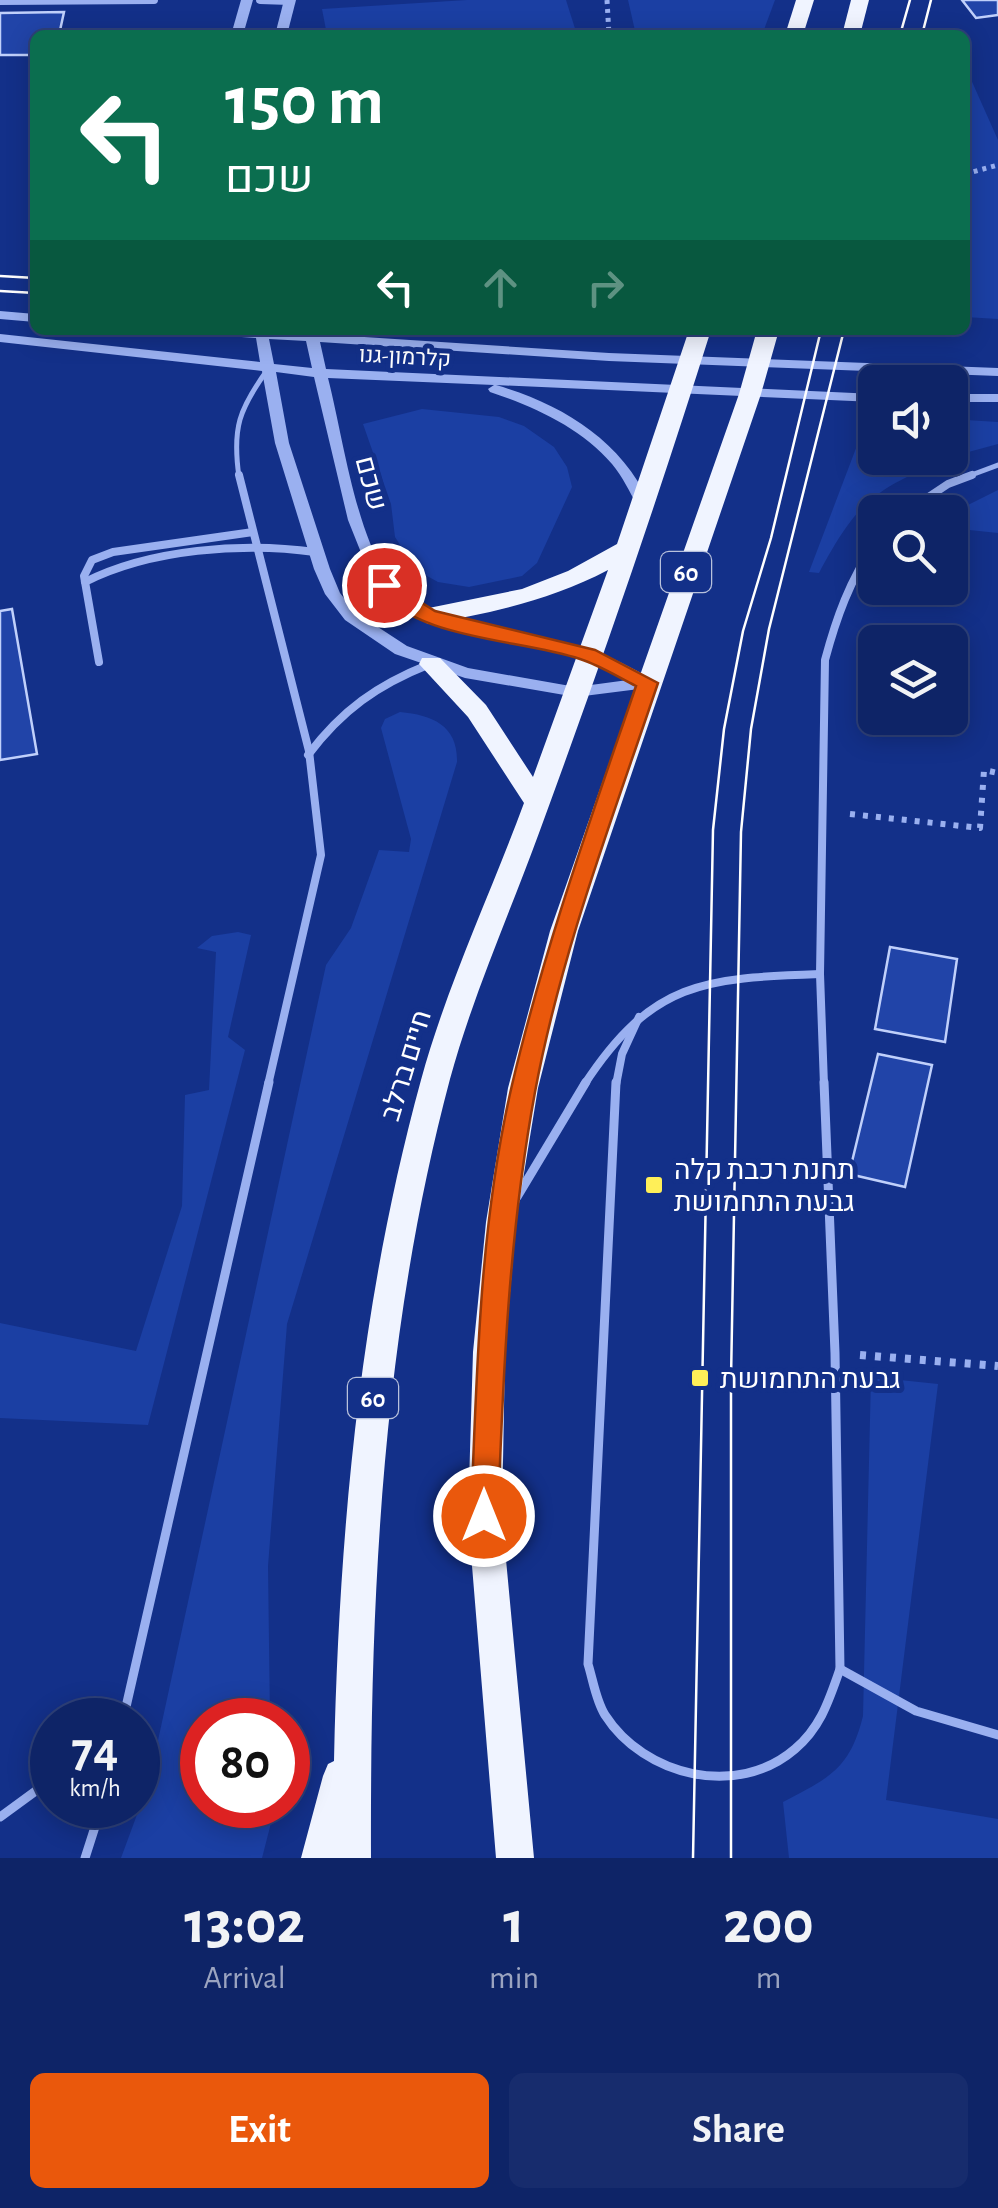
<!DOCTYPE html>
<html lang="en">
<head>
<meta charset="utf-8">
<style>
  :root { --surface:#0e2467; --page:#172c6d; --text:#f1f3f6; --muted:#9ba4c0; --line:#2e417b; --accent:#ea580c }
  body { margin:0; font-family:"Alegreya Sans",Heebo,sans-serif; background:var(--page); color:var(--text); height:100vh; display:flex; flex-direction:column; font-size:38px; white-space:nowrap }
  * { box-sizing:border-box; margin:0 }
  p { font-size:32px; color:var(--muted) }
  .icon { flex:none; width:55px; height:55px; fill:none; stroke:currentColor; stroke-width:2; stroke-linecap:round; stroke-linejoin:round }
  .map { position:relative; height:1858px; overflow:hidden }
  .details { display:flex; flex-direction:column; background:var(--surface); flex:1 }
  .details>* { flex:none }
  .guide { position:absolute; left:30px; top:30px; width:940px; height:305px; border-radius:15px; box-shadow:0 5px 25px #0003,0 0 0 2px var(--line); background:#0b6e4f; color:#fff; overflow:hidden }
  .tools { position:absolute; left:858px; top:365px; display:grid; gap:20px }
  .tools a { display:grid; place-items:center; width:110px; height:110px; border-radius:15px; background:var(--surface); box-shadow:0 5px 25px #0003,0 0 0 2px var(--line); font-size:50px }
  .speed { position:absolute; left:30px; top:1698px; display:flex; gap:20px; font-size:50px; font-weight:700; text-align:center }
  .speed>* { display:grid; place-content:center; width:130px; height:130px; border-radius:50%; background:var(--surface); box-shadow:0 5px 25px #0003,0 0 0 2px var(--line); line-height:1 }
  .speed small { font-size:25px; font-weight:400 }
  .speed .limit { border:15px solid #d22; background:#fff; color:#111 }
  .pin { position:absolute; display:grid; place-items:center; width:85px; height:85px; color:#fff; margin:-42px; border:5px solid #fff; border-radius:50%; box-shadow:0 2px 10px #0007 }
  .me { position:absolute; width:110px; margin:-55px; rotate:0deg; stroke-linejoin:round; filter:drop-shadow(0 0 8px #0008) }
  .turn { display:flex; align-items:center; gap:35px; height:210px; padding:0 30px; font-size:45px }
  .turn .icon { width:130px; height:130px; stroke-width:2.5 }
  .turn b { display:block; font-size:70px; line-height:85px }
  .lanes { display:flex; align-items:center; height:95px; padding:0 30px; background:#0003; justify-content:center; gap:50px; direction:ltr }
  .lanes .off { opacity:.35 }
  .eta { display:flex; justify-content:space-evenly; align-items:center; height:170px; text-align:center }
  .eta b { font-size:60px; font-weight:700; line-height:70px }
  .action { display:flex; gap:20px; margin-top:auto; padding:20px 30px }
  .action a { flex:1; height:115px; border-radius:15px; background:var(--accent); color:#fff; font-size:40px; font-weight:700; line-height:115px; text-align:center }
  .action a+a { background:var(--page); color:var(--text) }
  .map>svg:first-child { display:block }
</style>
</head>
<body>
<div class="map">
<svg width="998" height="1858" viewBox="0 0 998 1858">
  <rect width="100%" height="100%" fill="#133089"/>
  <!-- green -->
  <g fill="#1b3fa3">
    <polygon points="467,0 566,0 577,35 327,35 322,9"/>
    <polygon points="628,0 775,0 762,35 636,35"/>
    <polygon points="965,66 998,140 998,319 965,317"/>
    <polygon points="422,409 499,417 524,426 554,447 567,467 572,487 537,563 522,576 469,587 438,582 416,570 395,537 391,504 363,424"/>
    <path d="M869,414L875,415V458H949C874,490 858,500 819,573L809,572Z"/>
    <polygon points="950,419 998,422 998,444 950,457"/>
    <polygon points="998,490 998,533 950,528 950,516 956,511"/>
    <path d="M400,712C433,715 458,726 457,762L287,1324L268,1566L270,1720H202V1805H271V1823L262,1858H121L149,1782L326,965L351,928L379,850L409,852L411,839L381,728L385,719Z"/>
    <polygon points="238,932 251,935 228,1037 245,1050 148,1425 0,1418 0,1323 136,1351 182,1206 185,1095 209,1090 216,952 197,948 212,936"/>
    <path d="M871,1377L938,1384L886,1800L998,1819V1858H789L783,1802C829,1778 850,1769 863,1716Z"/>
  </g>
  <!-- building -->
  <g fill="#2144a8" stroke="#c0d0fb" stroke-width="2.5">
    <polygon points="962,0 998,0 998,15 976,18"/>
    <polygon points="64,12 59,35 35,35 35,55 0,55 0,13"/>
    <polygon points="12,609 37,754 0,760 0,611"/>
    <polygon points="890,947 957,959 945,1042 875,1029"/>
    <polygon points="878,1054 932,1065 905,1187 849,1174"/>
  </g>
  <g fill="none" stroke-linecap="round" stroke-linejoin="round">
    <!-- path-far2 -->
    <g stroke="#9ab0f0" stroke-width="5" stroke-dasharray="4 5" stroke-linecap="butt">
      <polyline points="607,0 609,35"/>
      <polyline points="965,174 998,165"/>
    </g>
    <!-- path-far1 -->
    <polyline stroke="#9ab0f0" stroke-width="6" stroke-dasharray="5 8" stroke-linecap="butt" points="850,814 980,828 984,770 998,773"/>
    <!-- path -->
    <polyline stroke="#9ab0f0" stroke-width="8" stroke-dasharray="6 9" stroke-linecap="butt" points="860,1355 998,1366"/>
    <!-- service-far2 -->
    <g stroke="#9ab0f0" stroke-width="5">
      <path d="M239,477C232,428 239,409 268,369"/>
      <polyline points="966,477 998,465"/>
    </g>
    <!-- service-far1 -->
    <g stroke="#9ab0f0" stroke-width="8">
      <polyline points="239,475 309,751 321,855 268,1085"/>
      <polyline points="906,512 948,484 972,475"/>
      <path d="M85,582C150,549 243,542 315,552"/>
      <polyline points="99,662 84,576 92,560 113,552 253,532"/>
      <path d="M308,755C342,710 377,685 430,664"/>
      <path d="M584,1085C652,981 704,978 820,974"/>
      <polyline points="616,1085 622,1054 639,1017"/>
      <path d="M824,1085L820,974L825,660C836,619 850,579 875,544"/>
    </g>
    <!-- service -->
    <g stroke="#9ab0f0" stroke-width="9">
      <path d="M616,1082L588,1664C593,1680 596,1701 605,1715C644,1776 737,1799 795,1749C821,1727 829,1700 840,1669L835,1353L824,1082"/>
      <polyline points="517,1197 586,1082"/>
      <polyline points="840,1669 916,1711 998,1735"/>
      <polyline points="123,1720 269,1082"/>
      <polyline points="0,1817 52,1779"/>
      <polyline points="85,1858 102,1805"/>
    </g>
    <!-- minor -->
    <g stroke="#9ab0f0" stroke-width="8">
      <polyline points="260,0 290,1"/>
      <polyline points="0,1 154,0"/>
    </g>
    <!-- tertiary -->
    <g fill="#9ab0f0" fill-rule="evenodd">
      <polygon points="241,0 253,0 243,35 231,35"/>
      <polygon points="284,0 296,0 287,35 275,35"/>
      <polygon points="0,311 35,314 35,322 0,319"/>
      <path d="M192,330L304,333L303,330H317L318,334L609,353L998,368V376L609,361L320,342L326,369L875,394V402L496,385C561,404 620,439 649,502L642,507L637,505C629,491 623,477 612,464C581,428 535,407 490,392L488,389L494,385L328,378C343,437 354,524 386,575C418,627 535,632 590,650C612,656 632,669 653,679L655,683L647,688L576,697L465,678L395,654L345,620L325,594L314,569L275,443L262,371L0,342V334L260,362L256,338L199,334ZM269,339L306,341L312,368L274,364ZM276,372L314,377L348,520L370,575L388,598L423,620L583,658L628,680L576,687L468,668L407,646L355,612L340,593L330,569L289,443Z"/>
      <rect x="950" y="394" width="48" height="8"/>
    </g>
    <!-- trunk -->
    <g fill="#f0f4ff" fill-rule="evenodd">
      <polygon points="796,0 814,0 803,35 785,35"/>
      <polygon points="851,0 869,0 860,35 842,35"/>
      <path d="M689,330H711C658,499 600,667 539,833C509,915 473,995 450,1079C382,1334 370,1596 371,1858H301L323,1776L328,1764L334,1761C339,1531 360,1302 421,1080C447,985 490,895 524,803L468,717L419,664L422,658H440L486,705L533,777L608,570C551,600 491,613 428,624L416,616L419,610L522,589L568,571L617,544Z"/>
      <polygon points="757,330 779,330 761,394 578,931 538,1088 516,1222 505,1352 502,1517 534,1858 496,1858 468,1517 473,1352 486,1222 508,1088 550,931 739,394"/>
    </g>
    <!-- tram -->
    <g stroke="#fff" stroke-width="2.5">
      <polyline points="900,35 910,0"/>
      <polyline points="922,35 931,0"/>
      <polyline points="0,276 35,278"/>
      <polyline points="0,291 35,293"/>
      <polyline points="613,330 667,330"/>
      <polyline points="693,1858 713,830 724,729 743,631 771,538 821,330"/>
      <polyline points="731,1858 731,1379 741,832 751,729 769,629 844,330"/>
    </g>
  </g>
  <!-- route -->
  <path fill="#ea580c" stroke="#983908" stroke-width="2.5" d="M384,579L435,611L595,650L658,683C613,817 561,952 535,1092C509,1233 503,1373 498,1516L494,1525L484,1529L475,1525L471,1516C477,1372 479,1227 512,1085C544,949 591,818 636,686C618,677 599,665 580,659C517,638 416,641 374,585Z"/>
  <!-- markers -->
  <g fill="#ffef58" stroke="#133089" stroke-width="4">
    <rect x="644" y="1175" width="20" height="20" rx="5"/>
    <rect x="690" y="1368" width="20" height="20" rx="5"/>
  </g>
  <g text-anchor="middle" stroke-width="10" stroke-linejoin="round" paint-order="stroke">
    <!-- far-street labels -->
    <g font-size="22" fill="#fff" stroke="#133089">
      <text transform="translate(405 356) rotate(3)" y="8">קלרמון-גנו</text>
    </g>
    <!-- shield labels -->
    <g fill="#133089" stroke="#b8c1dc" stroke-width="2.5">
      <rect x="661" y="552" width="50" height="40" rx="8"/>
      <rect x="348" y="1378" width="50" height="40" rx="8"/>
    </g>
    <g font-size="25" font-weight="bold" fill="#fff">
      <text x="686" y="581">60</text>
      <text x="373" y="1407">60</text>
    </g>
    <!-- street labels -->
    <g font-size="28" fill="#fff" stroke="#133089">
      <text transform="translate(372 483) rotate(75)" y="10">שכם</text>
      <text transform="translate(405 1065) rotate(-73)" y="10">חיים ברלב</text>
    </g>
    <!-- poi labels -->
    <g font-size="28" fill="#fff" stroke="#133089" text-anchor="start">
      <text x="674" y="1179">תחנת רכבת קלה<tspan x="674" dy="32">גבעת התחמושת</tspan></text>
      <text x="720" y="1388">גבעת התחמושת</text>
    </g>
  </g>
</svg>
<div class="tools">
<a><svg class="icon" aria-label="sound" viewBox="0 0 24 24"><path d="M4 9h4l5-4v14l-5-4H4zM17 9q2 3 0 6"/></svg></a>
<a><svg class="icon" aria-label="search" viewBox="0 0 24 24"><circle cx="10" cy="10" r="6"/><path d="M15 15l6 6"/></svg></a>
<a><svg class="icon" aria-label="layers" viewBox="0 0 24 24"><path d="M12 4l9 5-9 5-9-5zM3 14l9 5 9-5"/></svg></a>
</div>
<div class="speed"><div>74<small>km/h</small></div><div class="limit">80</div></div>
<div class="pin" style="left:384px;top:585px;background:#d93025"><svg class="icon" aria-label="arrive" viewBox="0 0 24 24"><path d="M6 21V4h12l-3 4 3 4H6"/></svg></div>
<svg class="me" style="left:484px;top:1516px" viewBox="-20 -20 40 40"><circle r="17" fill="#ea580c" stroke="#fff" stroke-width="3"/><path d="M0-11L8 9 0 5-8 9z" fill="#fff"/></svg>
<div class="guide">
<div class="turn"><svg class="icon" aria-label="left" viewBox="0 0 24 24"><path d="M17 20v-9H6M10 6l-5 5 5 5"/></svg><div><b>150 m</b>שכם</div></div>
<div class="lanes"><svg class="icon" aria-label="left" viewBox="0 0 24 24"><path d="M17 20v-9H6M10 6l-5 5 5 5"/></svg><svg class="icon off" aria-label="ahead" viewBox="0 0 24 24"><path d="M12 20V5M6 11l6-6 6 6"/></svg><svg class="icon off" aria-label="right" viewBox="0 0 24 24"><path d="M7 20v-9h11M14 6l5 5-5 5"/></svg></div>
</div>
</div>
<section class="details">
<div class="eta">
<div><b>13:02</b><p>Arrival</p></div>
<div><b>1</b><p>min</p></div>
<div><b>200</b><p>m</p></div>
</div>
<div class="action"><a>Exit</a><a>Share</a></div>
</section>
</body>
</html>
